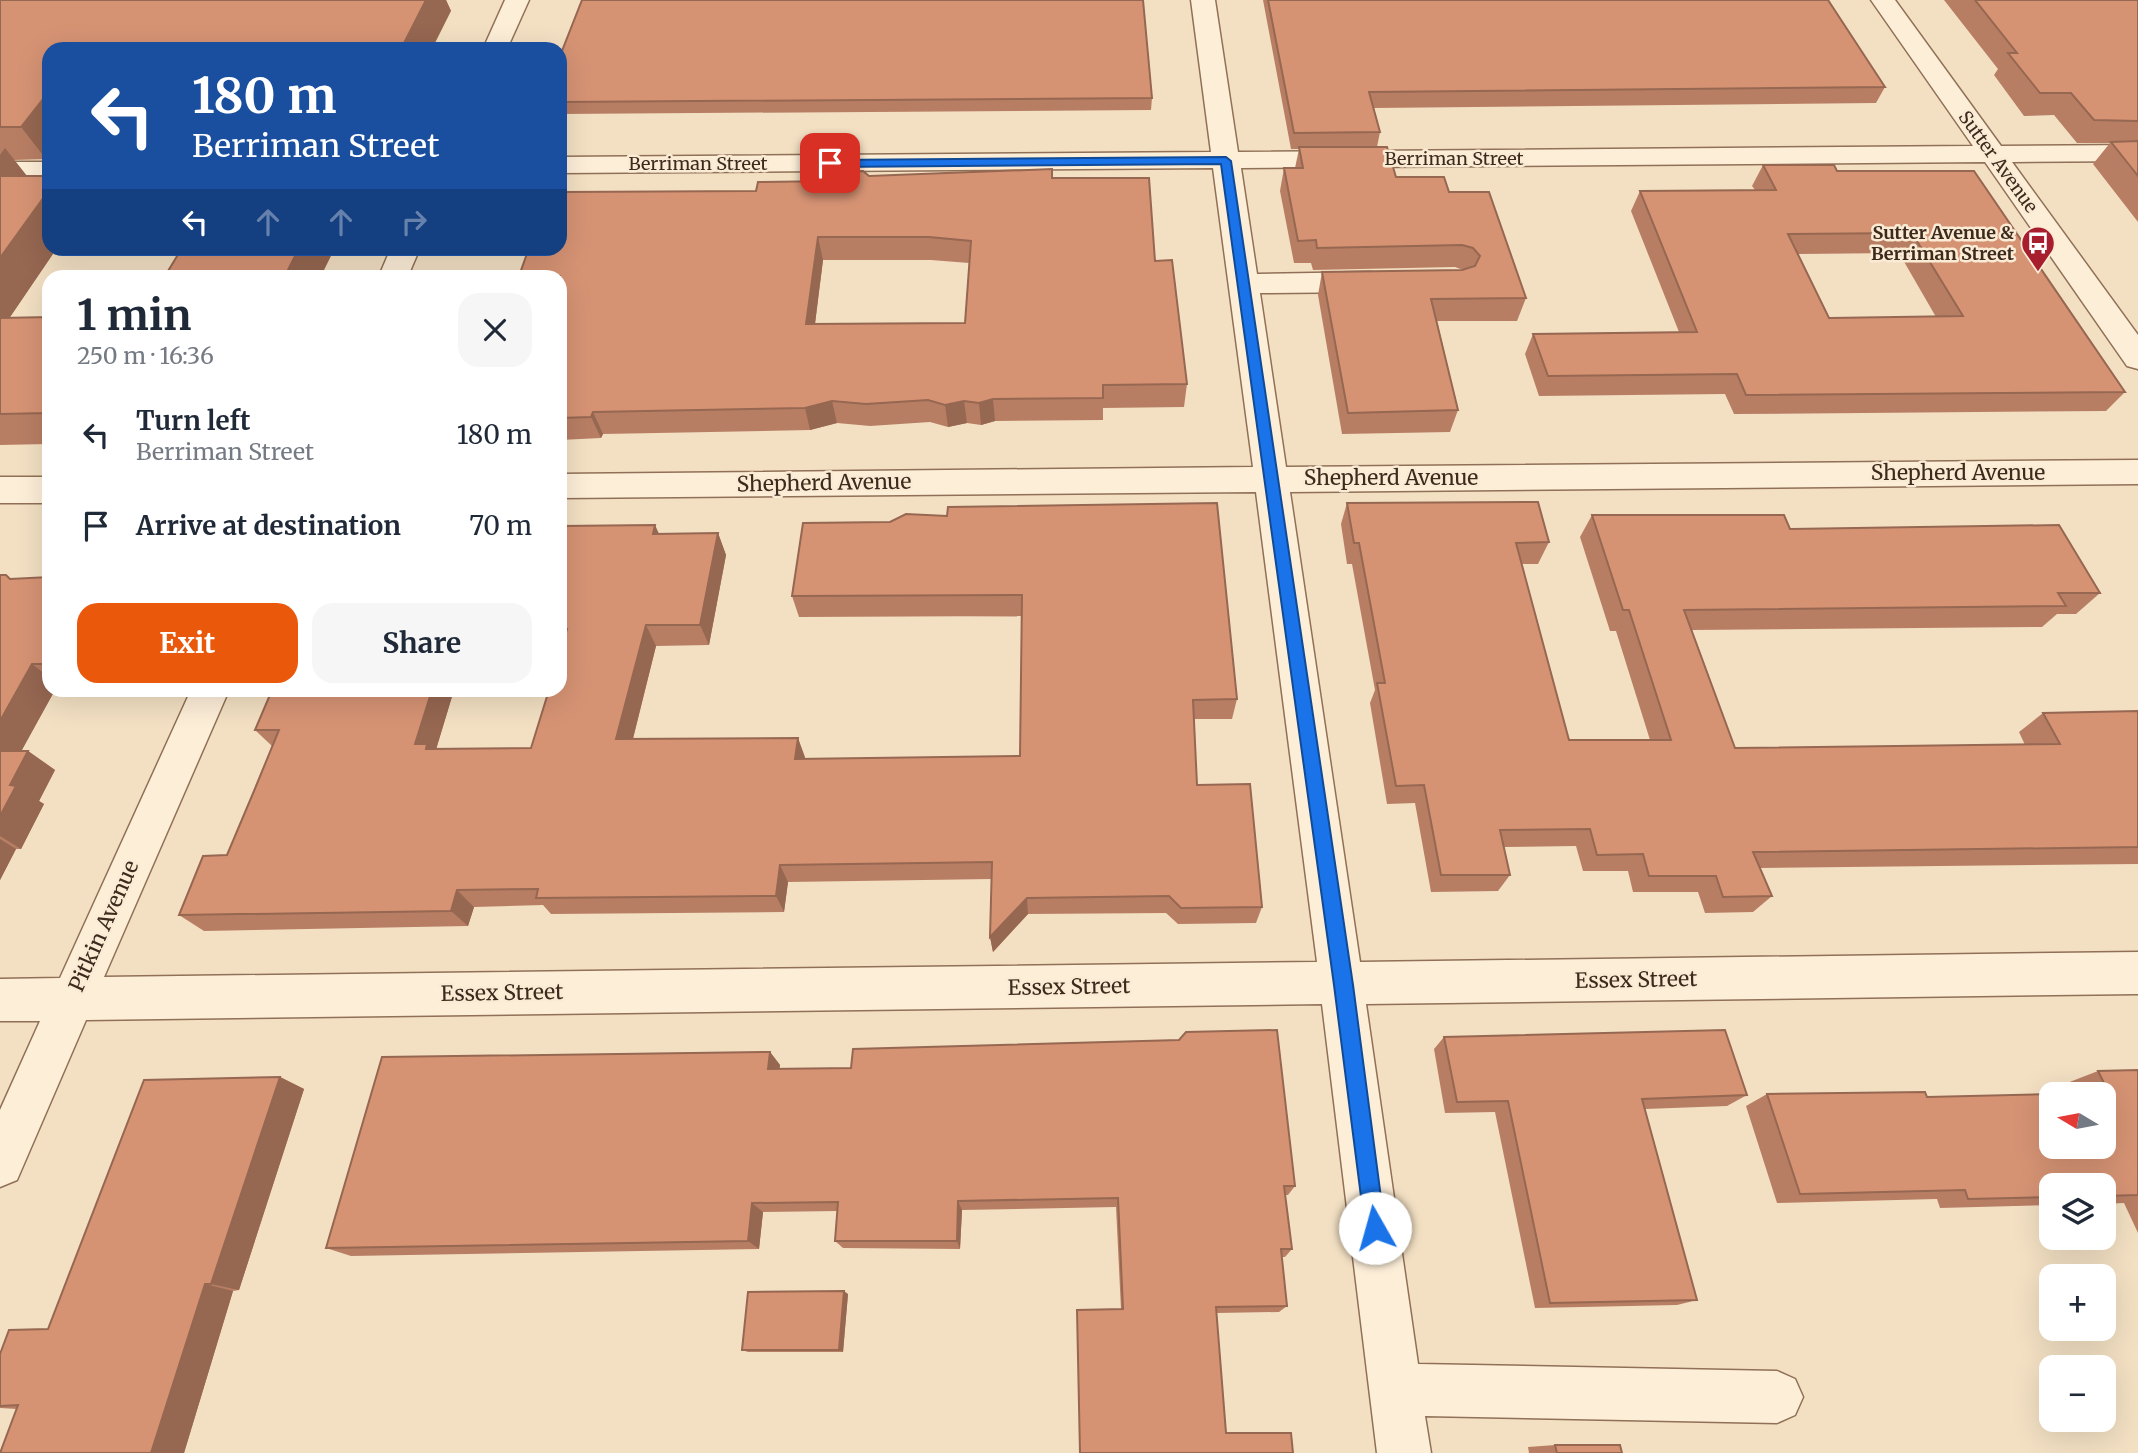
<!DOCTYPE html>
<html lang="en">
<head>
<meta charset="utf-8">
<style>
  :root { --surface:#fff; --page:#f6f6f7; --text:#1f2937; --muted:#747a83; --accent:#ea580c }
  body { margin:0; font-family:Merriweather,serif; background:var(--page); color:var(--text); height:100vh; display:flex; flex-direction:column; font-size:26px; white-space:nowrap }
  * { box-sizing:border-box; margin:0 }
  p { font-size:23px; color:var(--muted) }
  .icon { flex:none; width:38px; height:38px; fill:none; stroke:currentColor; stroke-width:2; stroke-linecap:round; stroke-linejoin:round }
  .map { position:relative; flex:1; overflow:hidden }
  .panel { position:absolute; left:42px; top:270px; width:525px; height:427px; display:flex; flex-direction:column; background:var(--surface); border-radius:21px; box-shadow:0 7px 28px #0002 }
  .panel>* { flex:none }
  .hud { position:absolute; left:42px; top:42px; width:525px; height:214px; border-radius:21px; box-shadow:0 7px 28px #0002; background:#1a4fa0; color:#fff; overflow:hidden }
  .needle { width:46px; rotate:280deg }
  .fabs { position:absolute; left:2039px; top:1082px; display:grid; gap:14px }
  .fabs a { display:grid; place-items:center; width:77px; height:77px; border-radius:14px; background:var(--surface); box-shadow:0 7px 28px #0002; font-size:35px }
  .pin { position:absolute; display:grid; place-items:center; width:60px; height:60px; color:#fff; margin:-30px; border-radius:14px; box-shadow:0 4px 10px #0006 }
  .me { position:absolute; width:77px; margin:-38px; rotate:353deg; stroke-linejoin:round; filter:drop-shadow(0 0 5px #0008) }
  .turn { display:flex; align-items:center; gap:24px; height:147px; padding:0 35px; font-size:32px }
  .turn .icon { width:91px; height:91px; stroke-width:2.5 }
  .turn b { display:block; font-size:49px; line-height:60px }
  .lanes { display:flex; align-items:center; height:66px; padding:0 35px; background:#0003; justify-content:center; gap:35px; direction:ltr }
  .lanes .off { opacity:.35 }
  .round { display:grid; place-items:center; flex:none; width:74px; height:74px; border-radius:21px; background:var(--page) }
  .overview { display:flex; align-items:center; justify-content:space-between; height:119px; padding:0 35px }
  h1 { font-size:42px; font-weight:700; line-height:52px }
  .cta { display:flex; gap:14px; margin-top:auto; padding:14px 35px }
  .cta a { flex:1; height:80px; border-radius:21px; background:var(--accent); color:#fff; font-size:28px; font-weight:700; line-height:80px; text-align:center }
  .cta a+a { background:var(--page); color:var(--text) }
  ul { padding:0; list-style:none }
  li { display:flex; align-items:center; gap:21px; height:91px; padding:0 35px }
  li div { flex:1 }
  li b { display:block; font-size:26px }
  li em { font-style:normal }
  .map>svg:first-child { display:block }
</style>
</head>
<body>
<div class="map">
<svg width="2138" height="1453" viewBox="0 0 2138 1453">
  <rect width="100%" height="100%" fill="#f3e0c3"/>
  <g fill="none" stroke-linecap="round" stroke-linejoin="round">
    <!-- minor casing -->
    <g stroke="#907057" stroke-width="3">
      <g id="minor">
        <polygon points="505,0 529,0 507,49 483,49"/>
        <polygon points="1191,0 1215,0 1238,152 1973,146 1871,0 1895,0 2001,146 2138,145 2138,161 2012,162 2138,335 2138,369 2127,366 1985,162 1241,168 1257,274 1371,272 1381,275 1386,282 1381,289 1371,292 1260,293 1286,467 2138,460 2138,484 1290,492 1360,962 2138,952 2138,994 1366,1004 1418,1364 1777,1371 1795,1379 1803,1397 1795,1415 1777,1423 1425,1416 1431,1453 1377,1453 1322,1004 86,1020 17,1180 0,1187 0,1110 40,1021 0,1021 0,979 60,978 191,690 229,690 104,977 1317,962 1256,492 560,498 560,474 1253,467 1213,168 560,173 560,157 1211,152"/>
        <rect x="0" y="162" width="49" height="16"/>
        <polygon points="391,248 420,248 408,276 379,276"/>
        <rect x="0" y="477" width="49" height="26"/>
      </g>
    </g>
    <!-- minor -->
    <use href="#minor" fill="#fdeed8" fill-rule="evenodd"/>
  </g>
  <!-- wall -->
  <g fill="#b87e64" fill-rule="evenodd">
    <polygon points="0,0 446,0 451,11 49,49 49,156 46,159 14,160 49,248 57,248 9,318 49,317 49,444 0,445"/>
    <polygon points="1263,0 1828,0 1885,87 1876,103 1374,108 1380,132 1377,147 1396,177 1449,192 1526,298 1517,321 1437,321 1458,410 1450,432 1342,434 1318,295 1322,272 1463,270 1455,267 1313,270 1311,263 1294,263 1280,191 1284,168 1295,168 1299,149 1291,149"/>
    <polygon points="1944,0 2138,0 2138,222 2093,164 2110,143 2077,143 2054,115 2024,116 1994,75 1998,69"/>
    <polygon points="560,56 1152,98 1151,110 560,114"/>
    <path d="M1763,165L1837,171L2125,392L2106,411L1734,414L1725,394L1539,396L1525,354L1533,334L1679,332L1631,211L1640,191L1755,190L1752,186ZM1899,253L1936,317L1829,318L1798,254Z"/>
    <path d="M869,176L1052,178L1155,261L1187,384L1184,407L1103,408V420L995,421L981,425L967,423L948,427L930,422L870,426L837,423L810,430L603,434L601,438L560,440V276L756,191ZM823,260H931L969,263L965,323L815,324Z"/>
    <polygon points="1347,503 1549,542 1538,564 1522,564 1569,740 1650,740 1616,631 1610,631 1580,537 1592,515 1790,529 2100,593 2076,614 2057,614 2042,627 1692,630 1735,748 2025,745 2019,732 2043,713 2138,711 2138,864 1760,868 1772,896 1753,912 1705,913 1698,892 1633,892 1628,871 1583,871 1576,846 1504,847 1510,875 1498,891 1431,892 1415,803 1387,804 1370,703 1375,690 1352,564 1347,564 1341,524"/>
    <polygon points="890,522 1237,699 1232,719 1194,719 1197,785 1262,907 1256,923 1178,924 1166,913 1028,914 993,952 990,937 992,879 788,882 784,912 551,914 543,905 474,907 468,926 204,931 179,915 227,855 272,746 255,730 272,690 454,690 436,749 531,748 561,650 560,650 560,526 659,534 718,533 726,555 709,645 656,646 633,739 798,738 804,759 1020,756 1022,616 799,617 792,596"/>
    <polygon points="0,575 6,575 11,579 49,577 49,690 55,690 21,751 28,751 55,770 39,801 44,804 21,849 16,849 0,880"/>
    <polygon points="1444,1037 1747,1095 1727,1106 1645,1109 1697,1300 1677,1305 1535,1308 1495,1112 1445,1113 1434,1049"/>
    <polygon points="770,1052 780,1065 779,1069 1295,1186 1288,1195 1285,1195 1292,1249 1285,1257 1282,1257 1287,1306 1279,1312 1217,1313 1080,1453 1121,1309 1116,1207 962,1210 960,1249 843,1248 835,1241 838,1211 763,1212 759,1249 351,1256 326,1248"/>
    <polygon points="2138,1070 2138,1233 2124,1203 2104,1204 2104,1185 2051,1185 2051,1205 1940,1208 1937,1199 1777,1203 1746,1106 1767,1094 1927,1097 2072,1094 2067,1083 2098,1071"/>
    <polygon points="280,1077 304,1089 239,1290 233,1291 184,1453 0,1453 17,1409 0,1408 0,1354 48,1329"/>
    <polygon points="848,1294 843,1352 748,1352 742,1350"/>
    <polygon points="1555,1445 1622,1453 1529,1453 1528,1447"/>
  </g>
  <!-- shaded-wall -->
  <g fill="#966751">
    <polygon points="426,0 446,0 451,11 432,49 401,49"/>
    <polygon points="47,94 49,97 49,156 46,159 21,127"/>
    <polygon points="5,148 31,181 0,197 0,155"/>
    <polygon points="49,190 49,248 57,248 0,332 0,258"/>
    <polygon points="818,237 823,260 812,347 806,324"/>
    <polygon points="299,248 335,248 321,276 285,276"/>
    <polygon points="993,399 995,421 981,425 979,403"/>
    <polygon points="832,401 837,423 810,430 805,408"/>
    <polygon points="964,401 967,423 948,427 945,405"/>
    <polygon points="593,412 603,434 601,438 591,417"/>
    <polygon points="655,525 665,547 653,534"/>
    <polygon points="718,533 726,555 709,645 700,625"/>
    <polygon points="646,625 656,646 628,758 616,739"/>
    <polygon points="32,664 49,677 49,690 55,690 11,770 0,763 0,721"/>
    <polygon points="432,690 454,690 435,753 415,744"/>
    <polygon points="798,738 805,757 802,777 795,759"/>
    <polygon points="28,751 55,770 39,801 44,804 21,849 0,836 0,816 10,785"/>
    <polygon points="0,839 16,849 0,880"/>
    <polygon points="780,865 788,882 784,912 776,896"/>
    <polygon points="457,890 474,907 468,926 451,911"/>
    <polygon points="1027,898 1028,914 993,952 990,937"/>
    <polygon points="770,1052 780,1065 778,1082 768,1069"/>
    <polygon points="280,1077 304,1089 239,1290 211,1284"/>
    <polygon points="958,1201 962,1210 960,1249 957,1241"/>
    <polygon points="752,1203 763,1212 759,1249 748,1241"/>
    <polygon points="205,1284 233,1291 184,1453 151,1453"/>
    <polygon points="844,1291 848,1294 843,1352 839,1350"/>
  </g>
  <!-- building -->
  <g fill="#d69374" stroke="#966751" stroke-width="2" fill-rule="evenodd">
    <polygon points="0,0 426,0 401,49 49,49 49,94 47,94 21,127 0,127"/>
    <polygon points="582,0 1143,0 1152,98 560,102 560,56"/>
    <polygon points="1268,0 1828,0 1885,87 1369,92 1380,132 1294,133"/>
    <polygon points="1975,0 2138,0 2138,121 2094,120 2071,93 2040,93 2008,53 2017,53"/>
    <polygon points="2138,141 2138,176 2111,142"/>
    <polygon points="1299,147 1387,147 1396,177 1444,177 1449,192 1489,192 1526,298 1431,299 1458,410 1348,413 1322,272 1462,270 1475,266 1480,256 1473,248 1462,245 1317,248 1316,240 1298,241 1284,168 1303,168"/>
    <path d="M1763,165H1834L1837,171H1974L2125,392L1746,395L1737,374L1548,376L1533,334L1697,332L1640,191L1776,190ZM1912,233L1963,316L1829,318L1788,234Z"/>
    <path d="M1052,169V178H1149L1155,261L1172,260L1187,384L1103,385V398L993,399L979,403L964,401L945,405L928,400L866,404L832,401L805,408L593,412L591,417L560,418V276H519L529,248H560V192L756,191L758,182L833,181L852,172L863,171L869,176ZM818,237H929L971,241L965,323L806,324Z"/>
    <polygon points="0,176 49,176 49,190 0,258"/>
    <polygon points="182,248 299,248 285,276 165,276"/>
    <polygon points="49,317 49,413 0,414 0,318"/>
    <polygon points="1538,502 1549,542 1516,543 1569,740 1671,740 1629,610 1623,610 1592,515 1784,515 1790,529 2059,525 2100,593 2058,593 2066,606 1684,610 1735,748 2060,744 2043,713 2138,711 2138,847 1753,852 1772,896 1723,897 1716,876 1649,876 1643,854 1597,855 1590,829 1500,830 1510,875 1441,875 1424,785 1396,786 1377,683 1385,683 1359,543 1354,543 1347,503"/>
    <polygon points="1217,503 1237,699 1193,700 1197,785 1250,784 1262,907 1181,908 1169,896 1027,898 990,937 992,862 780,865 776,896 536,898 538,889 457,890 451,911 179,915 203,856 227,855 254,791 279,730 255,730 272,690 432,690 415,744 427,744 426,749 531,748 549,690 560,690 560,653 567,629 560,629 560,526 655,525 653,534 718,533 700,625 646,625 616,739 798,738 795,759 1020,756 1022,595 792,596 803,523 890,522 906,514 947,516 948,507"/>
    <polygon points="0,575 6,575 10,579 49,577 49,664 32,664 0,721"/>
    <polygon points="0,751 28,751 10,785 16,786 0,816"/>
    <polygon points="1277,1030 1295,1186 1284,1186 1292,1249 1281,1249 1287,1306 1216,1307 1226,1433 1291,1433 1293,1453 1080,1453 1077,1310 1123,1309 1118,1198 958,1201 957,1241 835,1241 838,1202 752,1203 748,1241 326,1248 382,1057 770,1052 768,1069 851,1068 853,1049 1179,1040 1186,1032"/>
    <polygon points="1725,1030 1747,1095 1642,1099 1697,1300 1550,1303 1508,1101 1457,1102 1444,1037"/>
    <polygon points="2138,1070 2138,1195 2104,1196 2104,1185 2051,1185 2051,1197 1968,1199 1965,1190 1800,1194 1767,1094 1925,1092 1927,1097 2051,1094 2051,1146 2104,1146 2104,1094 2075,1094 2109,1093 2098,1071"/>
    <polygon points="280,1077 211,1284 205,1284 151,1453 0,1453 18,1405 0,1406 0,1354 9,1330 48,1329 144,1080"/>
    <polygon points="844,1291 839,1350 742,1350 748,1292"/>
    <polygon points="1555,1445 1620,1445 1622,1453 1557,1453"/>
  </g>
  <!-- route -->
  <polygon fill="#1a73e8" stroke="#114b97" stroke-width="2" points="1226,157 1231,161 1353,985 1385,1228 1382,1235 1375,1238 1368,1235 1365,1228 1334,985 1221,164 830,167 824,163 830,160"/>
  <!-- icons -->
  <defs>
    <g id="bus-pin" transform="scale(1.75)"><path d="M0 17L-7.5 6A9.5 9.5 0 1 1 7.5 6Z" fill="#a71f2e" stroke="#faebd4"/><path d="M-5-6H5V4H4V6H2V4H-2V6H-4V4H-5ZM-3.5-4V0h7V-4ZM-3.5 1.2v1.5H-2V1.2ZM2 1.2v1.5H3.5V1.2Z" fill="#fff"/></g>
  </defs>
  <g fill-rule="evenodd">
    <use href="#bus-pin" x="2038" y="243"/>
  </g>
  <g text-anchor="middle" stroke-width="5" stroke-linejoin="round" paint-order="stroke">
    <!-- far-street labels -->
    <g font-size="18" fill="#3e2a1d" stroke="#faebd4">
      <text x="1454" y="165">Berriman Street</text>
      <text transform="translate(1998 162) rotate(54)" y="6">Sutter Avenue</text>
      <text x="698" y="170">Berriman Street</text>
    </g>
    <!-- far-poi labels -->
    <g font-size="18" font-weight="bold" fill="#3e2a1d" stroke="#faebd4" text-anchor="end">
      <text x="2014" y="239">Sutter Avenue &amp;<tspan x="2014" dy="21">Berriman Street</tspan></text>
    </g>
    <!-- street labels -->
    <g font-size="21" fill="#3e2a1d" stroke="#faebd4">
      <text x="1958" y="480">Shepherd Avenue</text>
      <text x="1391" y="485">Shepherd Avenue</text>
      <text transform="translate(824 483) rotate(-1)" y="7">Shepherd Avenue</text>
      <text transform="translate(104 926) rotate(-66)" y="7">Pitkin Avenue</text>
      <text transform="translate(1636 980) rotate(-1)" y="7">Essex Street</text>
      <text transform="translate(1069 987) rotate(-1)" y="7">Essex Street</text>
      <text transform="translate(502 993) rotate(-1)" y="7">Essex Street</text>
    </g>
  </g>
</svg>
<div class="fabs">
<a><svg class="needle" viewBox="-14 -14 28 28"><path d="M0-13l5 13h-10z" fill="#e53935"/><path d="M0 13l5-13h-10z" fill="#747a83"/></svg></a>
<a><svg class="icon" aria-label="layers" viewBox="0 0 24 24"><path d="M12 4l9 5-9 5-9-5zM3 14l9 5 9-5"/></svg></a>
<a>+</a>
<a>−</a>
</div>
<div class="pin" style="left:830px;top:163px;background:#d93025"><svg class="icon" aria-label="arrive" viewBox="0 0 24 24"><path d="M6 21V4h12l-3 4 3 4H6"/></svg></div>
<svg class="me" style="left:1375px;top:1228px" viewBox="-20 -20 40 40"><circle r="19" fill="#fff"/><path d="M0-13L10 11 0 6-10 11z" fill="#1a73e8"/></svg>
<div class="hud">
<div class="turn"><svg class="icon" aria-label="left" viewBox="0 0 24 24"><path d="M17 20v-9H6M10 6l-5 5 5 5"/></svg><div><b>180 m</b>Berriman Street</div></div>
<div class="lanes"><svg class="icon" aria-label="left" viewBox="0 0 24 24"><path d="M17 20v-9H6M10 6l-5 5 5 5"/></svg><svg class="icon off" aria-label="ahead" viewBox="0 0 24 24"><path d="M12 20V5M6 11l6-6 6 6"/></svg><svg class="icon off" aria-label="ahead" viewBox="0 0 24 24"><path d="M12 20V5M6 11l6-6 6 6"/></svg><svg class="icon off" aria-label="right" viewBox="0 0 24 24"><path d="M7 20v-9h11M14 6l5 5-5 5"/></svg></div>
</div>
<section class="panel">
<div class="overview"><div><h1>1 min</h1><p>250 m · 16:36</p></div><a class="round"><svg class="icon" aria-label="close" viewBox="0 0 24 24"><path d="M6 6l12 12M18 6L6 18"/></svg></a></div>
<ul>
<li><svg class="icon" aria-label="left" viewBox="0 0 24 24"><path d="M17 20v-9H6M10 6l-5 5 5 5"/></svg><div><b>Turn left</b><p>Berriman Street</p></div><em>180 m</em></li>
<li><svg class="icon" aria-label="arrive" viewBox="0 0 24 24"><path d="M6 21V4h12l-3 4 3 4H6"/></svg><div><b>Arrive at destination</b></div><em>70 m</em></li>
</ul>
<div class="cta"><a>Exit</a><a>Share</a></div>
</section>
</div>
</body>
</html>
